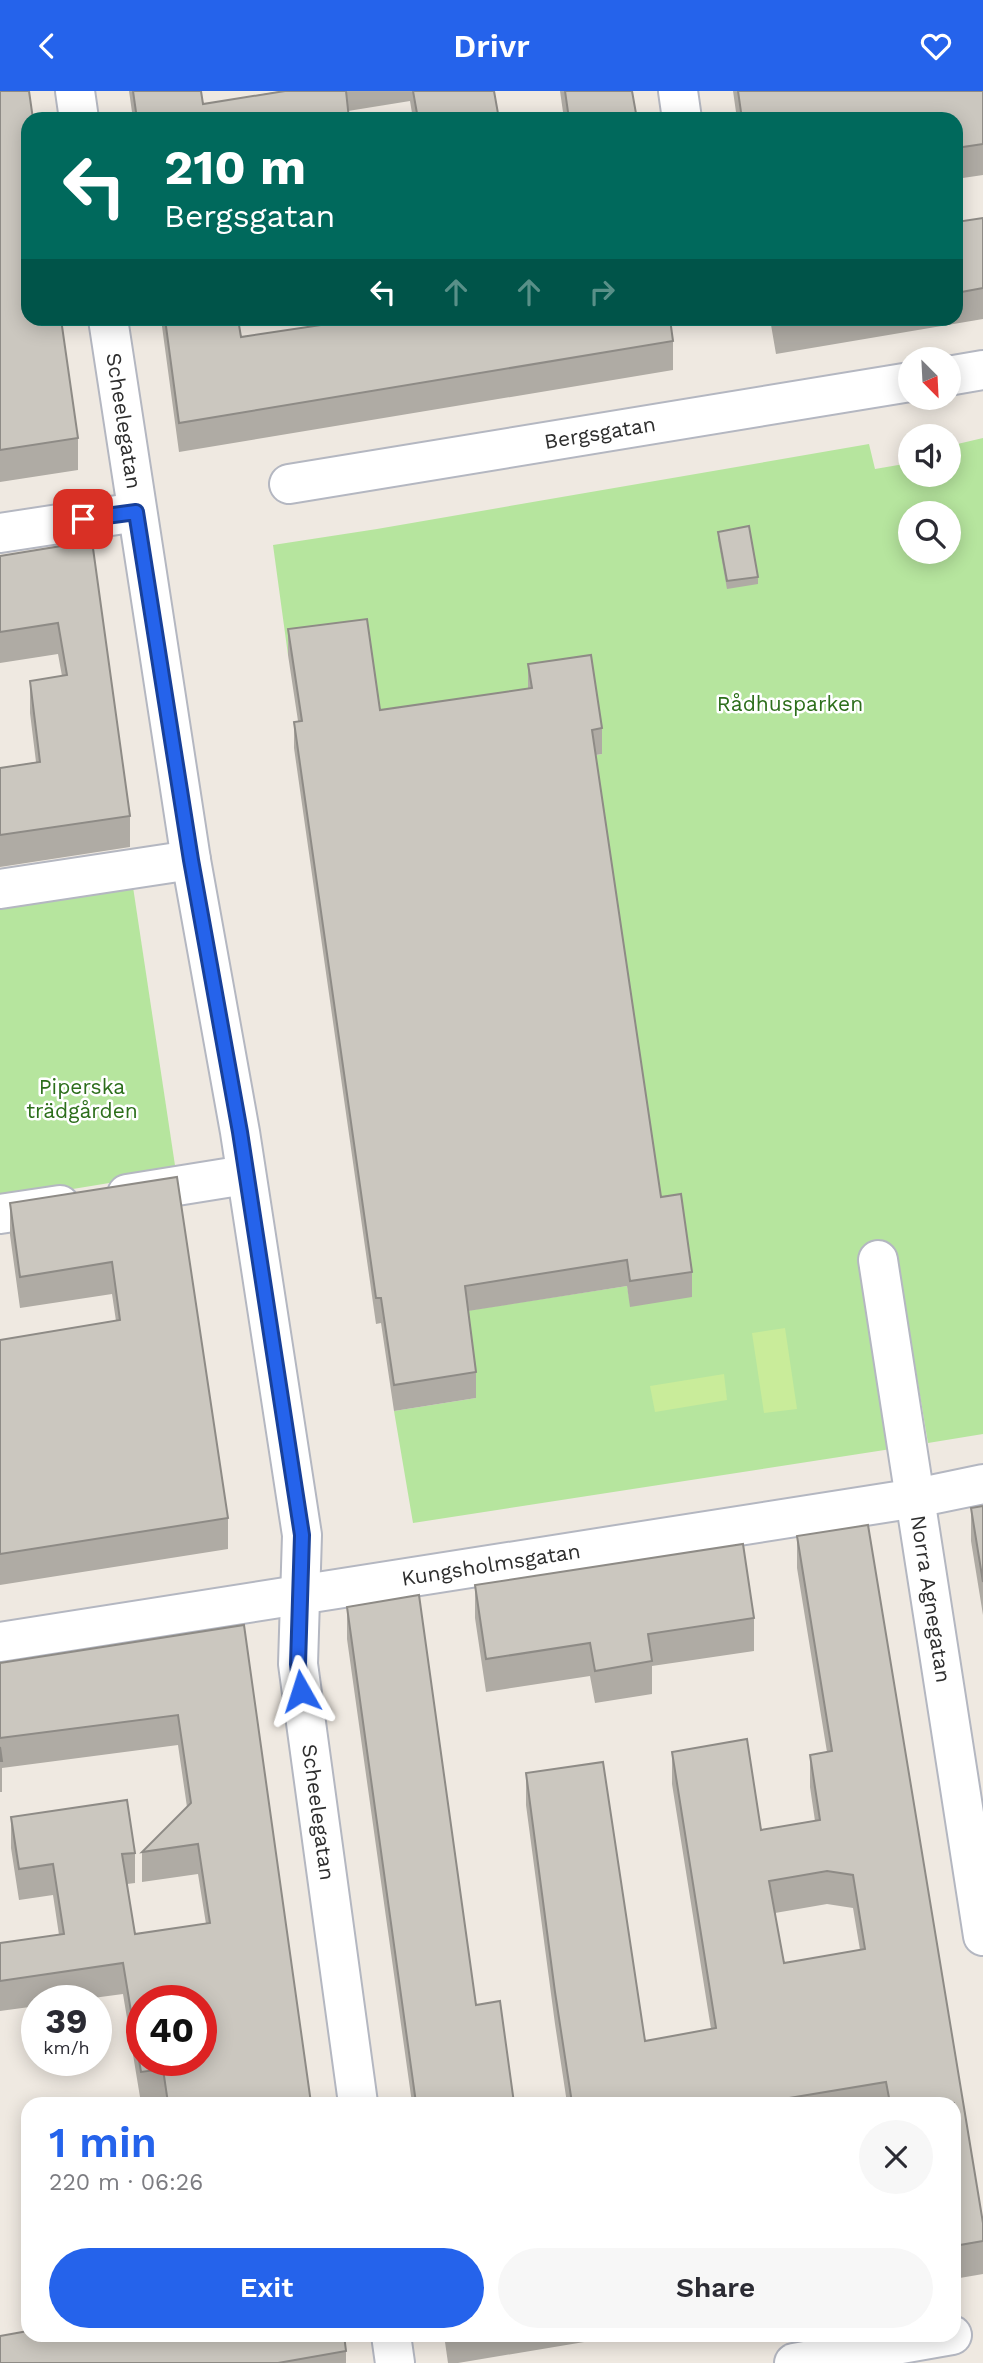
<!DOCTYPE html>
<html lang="en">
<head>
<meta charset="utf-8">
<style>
  :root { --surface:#fff; --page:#f7f7f7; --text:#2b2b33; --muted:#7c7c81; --accent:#2563eb }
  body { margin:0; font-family:"Work Sans",sans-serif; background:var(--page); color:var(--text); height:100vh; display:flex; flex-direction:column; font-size:26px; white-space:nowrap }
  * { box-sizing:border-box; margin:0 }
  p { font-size:23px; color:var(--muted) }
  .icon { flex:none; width:38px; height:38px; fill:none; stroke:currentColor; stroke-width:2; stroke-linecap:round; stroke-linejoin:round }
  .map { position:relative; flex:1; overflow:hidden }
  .side { position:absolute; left:21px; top:2006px; width:940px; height:245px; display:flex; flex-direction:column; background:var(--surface); border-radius:21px; box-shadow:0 4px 18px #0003 }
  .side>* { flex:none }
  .hud { position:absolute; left:21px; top:21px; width:942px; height:214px; border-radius:21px; box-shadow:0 4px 18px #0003; background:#00695c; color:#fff; overflow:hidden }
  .needle { width:46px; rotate:156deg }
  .buttons { position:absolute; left:898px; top:256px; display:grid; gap:14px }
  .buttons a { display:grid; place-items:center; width:63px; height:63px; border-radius:50%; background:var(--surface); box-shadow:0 4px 18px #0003; font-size:35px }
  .speed { position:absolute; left:21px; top:1894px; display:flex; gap:14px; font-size:35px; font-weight:700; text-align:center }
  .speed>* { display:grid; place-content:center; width:91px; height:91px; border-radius:50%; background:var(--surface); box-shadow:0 4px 18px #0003; line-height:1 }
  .speed small { font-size:18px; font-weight:400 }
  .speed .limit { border:10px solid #d22; background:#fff; color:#111 }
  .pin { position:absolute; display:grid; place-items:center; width:60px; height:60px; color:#fff; margin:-30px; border-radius:14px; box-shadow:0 4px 10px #0006 }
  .me { position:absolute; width:77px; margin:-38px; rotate:354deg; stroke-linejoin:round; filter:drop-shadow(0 0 5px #0008) }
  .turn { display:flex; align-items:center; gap:24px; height:147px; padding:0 28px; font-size:32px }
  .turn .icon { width:91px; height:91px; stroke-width:2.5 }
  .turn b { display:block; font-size:49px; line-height:60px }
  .lanes { display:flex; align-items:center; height:66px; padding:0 28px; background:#0003; justify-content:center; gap:35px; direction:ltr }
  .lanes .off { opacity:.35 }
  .round { display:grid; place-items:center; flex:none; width:74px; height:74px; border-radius:37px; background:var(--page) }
  .summary { display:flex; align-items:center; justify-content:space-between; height:119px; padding:0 28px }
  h1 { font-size:42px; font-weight:600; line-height:52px; color:var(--accent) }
  .cta { display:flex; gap:14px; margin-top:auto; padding:14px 28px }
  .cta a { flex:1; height:80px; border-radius:42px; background:var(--accent); color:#fff; font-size:28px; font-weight:600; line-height:80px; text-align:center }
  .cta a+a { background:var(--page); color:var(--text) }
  header { display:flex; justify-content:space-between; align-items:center; height:91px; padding:0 28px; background:var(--accent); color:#fff; font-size:32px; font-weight:600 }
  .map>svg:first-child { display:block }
</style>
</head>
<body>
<header><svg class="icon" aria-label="back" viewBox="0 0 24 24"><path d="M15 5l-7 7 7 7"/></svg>Drivr<svg class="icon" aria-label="heart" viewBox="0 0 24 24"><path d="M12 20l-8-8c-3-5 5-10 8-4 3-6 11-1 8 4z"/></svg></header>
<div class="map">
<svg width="983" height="2272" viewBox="0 0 983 2272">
  <rect width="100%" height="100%" fill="#efe9e1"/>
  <!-- green -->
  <g fill="#b6e59e" fill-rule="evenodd">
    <path d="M983,347V1343L928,1352L897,1167L891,1358L413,1432L394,1320L476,1307L465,1220L627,1195L631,1216L661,1132L592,665L602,663L398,642L288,564L273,454L377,438L869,353L875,378L910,372V383H948L949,355ZM910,422H948V460H910Z"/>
    <polygon points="133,796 176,1081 0,1110 0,817"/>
  </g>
  <!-- pitch -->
  <g fill="#c9ec9a">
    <polygon points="785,1237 797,1318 764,1322 752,1242"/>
    <polygon points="724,1283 727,1309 655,1321 650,1295"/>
  </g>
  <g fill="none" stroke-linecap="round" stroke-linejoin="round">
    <!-- minor casing -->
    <g stroke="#b4b7c1" stroke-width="42">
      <g id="minor">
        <polyline points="75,0 79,28"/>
        <polyline points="678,0 682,28"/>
        <path id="s1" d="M108,228L191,769L240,1041L302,1444L298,1573L358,2012"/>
        <polyline points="948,285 983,279"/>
        <path id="s2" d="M289,393L910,291"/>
        <polyline points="0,442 137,421"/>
        <polyline points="0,798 191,769"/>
        <polyline points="127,1103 245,1084"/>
        <polyline points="0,1123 60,1114"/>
        <path id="s3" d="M878,1169L983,1845"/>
        <path id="s4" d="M0,1551L916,1407L983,1393"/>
        <polyline points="391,2244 395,2272"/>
        <polyline points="794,2272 952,2244"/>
      </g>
    </g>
    <!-- minor -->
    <use href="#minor" stroke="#fff" stroke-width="38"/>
  </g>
  <!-- wall -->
  <g fill="#afaba4" fill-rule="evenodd">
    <polygon points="0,0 78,347 78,379 0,391"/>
    <polygon points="129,0 201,0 203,13 281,0 494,0 499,28 413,28 410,10 348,20 349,28 133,28"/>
    <polygon points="560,0 632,0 637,28 564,28"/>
    <polygon points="733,0 983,0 983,84 956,88 956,28 737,28"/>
    <polygon points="983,127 983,228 776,263 770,228 956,228 956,131"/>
    <polygon points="161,228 238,228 241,246 361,228 692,228 670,232 673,250 673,279 179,361"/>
    <polygon points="718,441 758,486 758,493 727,498 718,448"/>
    <polygon points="92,450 130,725 130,756 0,776 0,677 36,671 30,622 30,590 62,585 58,563 0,572 0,465"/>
    <polygon points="288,538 380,619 528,598 528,573 602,637 602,663 596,664 661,1106 692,1181 692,1206 630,1216 627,1195 468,1220 476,1281 476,1307 394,1320 381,1232 376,1233 294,657 294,631 298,630 288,564"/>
    <polygon points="177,1086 228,1427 228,1458 0,1494 0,1249 116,1230 112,1203 20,1217 10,1144 10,1112"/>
    <polygon points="983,1415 983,1524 971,1450 971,1417"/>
    <path d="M868,1434L983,2132V2183L954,2188V2012H567L555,1933L526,1714V1682L603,1671L645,1950L711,1938L672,1693V1661L747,1648L761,1739L815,1730L810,1696V1664L827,1661L797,1477V1445ZM827,1813L853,1817L860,1859L784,1872L775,1822Z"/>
    <polygon points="475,1494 754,1527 754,1560 652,1575 652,1603 595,1612 590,1585 486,1601 475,1527"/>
    <polygon points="347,1516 476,1914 514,2012 412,2012 347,1548"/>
    <polygon points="244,1534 311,2012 164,2012 163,2009 141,2012 123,1903 78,1909 37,1909 37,1915 0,1920 0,1852 59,1844 53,1804 19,1809 11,1757 11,1726 135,1762 135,1792 127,1793 135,1843 206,1833 198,1783 142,1791 142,1761 187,1716 178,1654 2,1677 2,1701 0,1701 0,1572"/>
    <polygon points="444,2244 626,2244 458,2272 448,2272"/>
    <polygon points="346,2260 346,2272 0,2272"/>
  </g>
  <!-- building -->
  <g fill="#cbc7bf" stroke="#8e8b86" stroke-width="2" fill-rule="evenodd">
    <polygon points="0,0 29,0 33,28 28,28 28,228 61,228 78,347 0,359"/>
    <polygon points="133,0 201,0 203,13 285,0 346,0 349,28 137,28"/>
    <polygon points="413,0 494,0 499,28 418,28"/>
    <polygon points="565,0 632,0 637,28 569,28"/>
    <polygon points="738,0 983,0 983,53 956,57 956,28 896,28 896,26 886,28 742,28"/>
    <polygon points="983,127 983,197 956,202 956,131"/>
    <polygon points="165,228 238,228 241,246 361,228 670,228 673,250 179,332"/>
    <polygon points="775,228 801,228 776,232"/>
    <polygon points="749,435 758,486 727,490 718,441"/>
    <polygon points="92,450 130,725 0,744 0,677 40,671 30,590 67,584 58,532 0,541 0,465"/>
    <polygon points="367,528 380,619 532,597 528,573 591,564 602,637 592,639 661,1106 681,1103 692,1181 630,1190 627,1169 465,1195 476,1281 394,1294 381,1207 376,1207 294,631 302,630 288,538"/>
    <polygon points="177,1086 228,1427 0,1463 0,1249 120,1229 112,1171 20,1186 10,1112"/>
    <polygon points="983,1415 983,1491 971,1417"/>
    <path d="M868,1434L983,2132V2150L954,2155V2012H890L886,1991L759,2012H572L555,1901L526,1682L603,1671L645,1950L716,1937L672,1661L747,1648L761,1739L820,1729L810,1664L832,1660L797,1445ZM827,1780L853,1784L865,1858L784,1872L769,1790Z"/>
    <polygon points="743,1453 754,1527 648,1543 652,1570 595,1580 590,1552 486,1568 475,1494"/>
    <polygon points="419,1504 476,1914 500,1910 514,2012 416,2012 347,1516"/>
    <path d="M244,1534L311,2012H168L163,1978L141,1981L123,1872L0,1890V1852L64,1843L53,1773L19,1778L11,1726L127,1709L135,1762L122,1763L135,1843L210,1832L198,1753L142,1761L191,1712L178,1624L0,1647V1572ZM142,1909H201V1969H142Z"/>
    <polygon points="0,1656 2,1670 0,1670"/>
    <polygon points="28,2240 28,2244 344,2244 346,2260 278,2272 0,2272 0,2245"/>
  </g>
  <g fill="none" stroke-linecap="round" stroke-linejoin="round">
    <!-- route casing -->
    <g stroke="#184099" stroke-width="18">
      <polyline id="route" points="83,428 136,421 191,769 240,1041 302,1444 298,1573 301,1600"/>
    </g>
    <!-- route -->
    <use href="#route" stroke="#2563eb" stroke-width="12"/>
  </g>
  <g text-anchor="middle" stroke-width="5" stroke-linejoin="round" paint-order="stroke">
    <!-- street labels -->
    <g font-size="21" fill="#2e2e2e" stroke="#fff">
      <text dy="7" stroke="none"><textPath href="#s1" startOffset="103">Scheelegatan</textPath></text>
      <text dy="7" stroke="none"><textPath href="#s2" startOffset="315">Bergsgatan</textPath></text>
      <text dy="7" stroke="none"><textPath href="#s4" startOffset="497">Kungsholmsgatan</textPath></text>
      <text dy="7" stroke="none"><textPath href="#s3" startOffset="343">Norra Agnegatan</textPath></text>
      <text dy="7" stroke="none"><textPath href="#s1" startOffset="1510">Scheelegatan</textPath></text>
    </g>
    <!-- park labels -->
    <g font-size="21" fill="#2c6e1b" stroke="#fff">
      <text x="790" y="620">Rådhusparken</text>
      <text x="82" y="1003">Piperska<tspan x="82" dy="24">trädgården</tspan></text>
    </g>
  </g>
</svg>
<div class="buttons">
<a><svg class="needle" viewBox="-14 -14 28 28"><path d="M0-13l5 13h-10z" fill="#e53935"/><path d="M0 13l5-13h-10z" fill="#7c7c81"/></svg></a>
<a><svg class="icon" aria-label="sound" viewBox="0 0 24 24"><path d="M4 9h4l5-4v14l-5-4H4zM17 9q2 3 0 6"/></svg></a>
<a><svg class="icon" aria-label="search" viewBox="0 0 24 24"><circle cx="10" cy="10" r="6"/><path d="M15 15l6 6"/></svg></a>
</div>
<div class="speed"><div>39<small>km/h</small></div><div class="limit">40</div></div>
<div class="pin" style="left:83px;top:428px;background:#d93025"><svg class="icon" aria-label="arrive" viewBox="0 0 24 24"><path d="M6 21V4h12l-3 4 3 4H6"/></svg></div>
<svg class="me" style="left:301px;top:1600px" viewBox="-20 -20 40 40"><path d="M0-17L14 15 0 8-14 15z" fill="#2563eb" stroke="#fff" stroke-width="4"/></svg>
<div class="hud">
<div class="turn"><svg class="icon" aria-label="left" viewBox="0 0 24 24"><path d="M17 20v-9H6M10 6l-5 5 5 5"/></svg><div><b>210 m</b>Bergsgatan</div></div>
<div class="lanes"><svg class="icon" aria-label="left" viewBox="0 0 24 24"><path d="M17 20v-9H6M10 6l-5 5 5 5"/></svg><svg class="icon off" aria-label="ahead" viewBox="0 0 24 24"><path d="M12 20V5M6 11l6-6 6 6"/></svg><svg class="icon off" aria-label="ahead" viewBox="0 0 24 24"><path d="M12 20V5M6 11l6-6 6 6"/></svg><svg class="icon off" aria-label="right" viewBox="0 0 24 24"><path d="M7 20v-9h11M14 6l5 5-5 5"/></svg></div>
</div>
<section class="side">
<div class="summary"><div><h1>1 min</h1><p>220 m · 06:26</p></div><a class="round"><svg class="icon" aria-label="close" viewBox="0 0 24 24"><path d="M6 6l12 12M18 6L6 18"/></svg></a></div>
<div class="cta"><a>Exit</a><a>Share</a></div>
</section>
</div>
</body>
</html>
